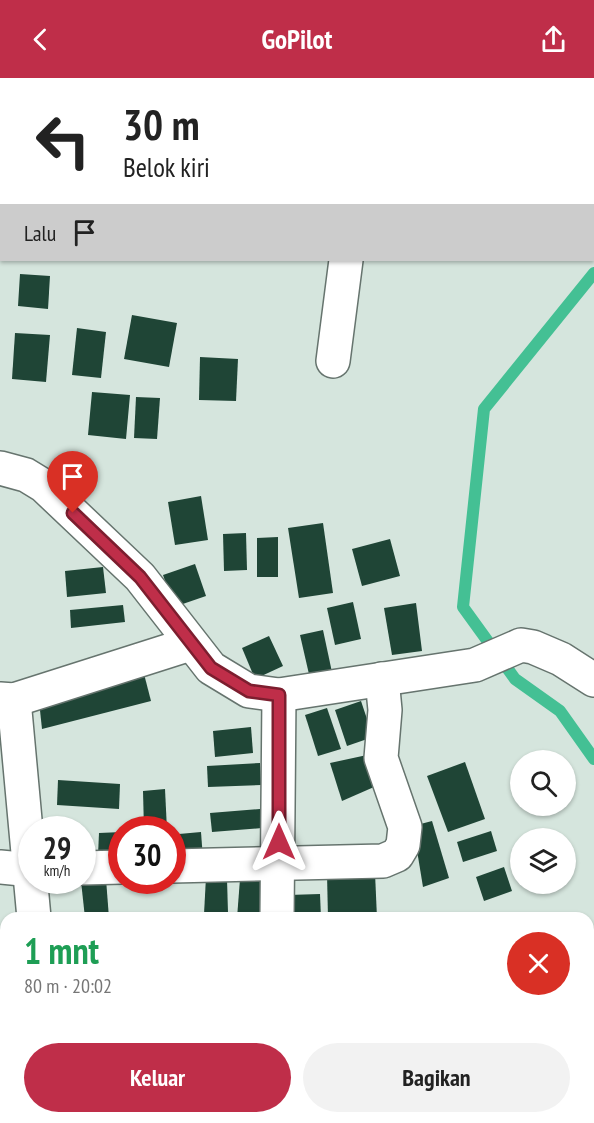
<!DOCTYPE html>
<html lang="id">
<head>
<meta charset="utf-8">
<style>
  :root { --surface:#fff; --page:#f2f2f2; --text:#222; --muted:#767676; --accent:#bf2e49 }
  body { margin:0; font-family:"PT Sans Narrow",sans-serif; background:var(--page); color:var(--text); height:100vh; display:flex; flex-direction:column; font-size:22px; white-space:nowrap }
  * { box-sizing:border-box; margin:0 }
  p { font-size:20px; color:var(--muted) }
  .icon { flex:none; width:33px; height:33px; fill:none; stroke:currentColor; stroke-width:2; stroke-linecap:round; stroke-linejoin:round }
  .map { position:relative; flex:1; overflow:hidden }
  .drawer { position:absolute; left:0px; top:834px; width:594px; height:212px; display:flex; flex-direction:column; background:var(--surface); border-radius:18px 18px 0 0; box-shadow:0 2px 4px #0004 }
  .drawer>* { flex:none }
  .banner { position:absolute; left:0px; top:0px; width:594px; height:183px; box-shadow:0 2px 4px #0004; background:#fff; color:var(--text); overflow:hidden }
  .tools { position:absolute; left:510px; top:672px; display:grid; gap:12px }
  .tools a { display:grid; place-items:center; width:66px; height:66px; border-radius:50%; background:var(--surface); box-shadow:0 2px 4px #0004; font-size:30px }
  .speed { position:absolute; left:18px; top:738px; display:flex; gap:12px; font-size:30px; font-weight:700; text-align:center }
  .speed>* { display:grid; place-content:center; width:78px; height:78px; border-radius:50%; background:var(--surface); box-shadow:0 2px 4px #0004; line-height:1 }
  .speed small { font-size:15px; font-weight:400 }
  .speed .limit { border:9px solid #d22; background:#fff; color:#111 }
  .pin { position:absolute; display:grid; place-items:center; width:51px; height:51px; color:#fff; margin:-62px -26px; border-radius:50% 50% 50% 0; rotate:-45deg; box-shadow:0 0 6px #0007 }
  .pin .icon { rotate:45deg }
  .me { position:absolute; width:66px; margin:-33px; rotate:0deg; stroke-linejoin:round; filter:drop-shadow(0 0 4px #0008) }
  .turn { display:flex; align-items:center; gap:21px; height:126px; padding:0 24px; font-size:27px }
  .turn .icon { width:78px; height:78px; stroke-width:2.5 }
  .turn b { display:block; font-size:42px; line-height:51px }
  .then { display:flex; align-items:center; height:57px; padding:0 24px; background:#0003; gap:12px; font-size:22px }
  .round { display:grid; place-items:center; flex:none; width:63px; height:63px; border-radius:32px; background:var(--page) }
  .headline { display:flex; align-items:center; justify-content:space-between; height:102px; padding:0 24px }
  h1 { font-size:36px; font-weight:700; line-height:45px; color:#1e9e55 }
  .primary-button { display:flex; gap:12px; margin-top:auto; padding:12px 24px }
  .primary-button a { flex:1; height:69px; border-radius:36px; background:var(--accent); color:#fff; font-size:24px; font-weight:700; line-height:69px; text-align:center }
  .primary-button a+a { background:var(--page); color:var(--text) }
  header { display:flex; justify-content:space-between; align-items:center; height:78px; padding:0 24px; background:var(--accent); color:#fff; font-size:27px; font-weight:700 }
  .map>svg:first-child { display:block }
</style>
</head>
<body>
<header><svg class="icon" aria-label="back" viewBox="0 0 24 24"><path d="M15 5l-7 7 7 7"/></svg>GoPilot<svg class="icon" aria-label="share" viewBox="0 0 24 24"><path d="M12 15V3M7 8l5-5 5 5M5 13v7h14v-7"/></svg></header>
<div class="map">
<svg width="594" height="1045" viewBox="0 0 594 1045">
  <rect width="100%" height="100%" fill="#d5e5dd"/>
  <g fill="none" stroke-linecap="round" stroke-linejoin="round">
    <!-- stream -->
    <polyline stroke="#44c094" stroke-width="12" points="594,195 484,331 463,529 515,601 560,633 594,681"/>
  </g>
  <!-- building -->
  <g fill="#1f4536">
    <polygon points="20,196 50,198 48,231 18,228"/>
    <polygon points="132,237 177,245 169,289 124,281"/>
    <polygon points="77,250 106,254 101,300 72,297"/>
    <polygon points="15,255 50,257 46,304 12,301"/>
    <polygon points="200,279 238,281 236,323 199,322"/>
    <polygon points="92,314 130,317 126,361 88,357"/>
    <polygon points="136,319 160,320 157,361 134,360"/>
    <polygon points="201,418 208,462 175,467 168,424"/>
    <polygon points="323,445 333,515 299,520 288,450"/>
    <polygon points="246,455 247,492 224,493 223,456"/>
    <polygon points="278,459 278,499 257,499 257,460"/>
    <polygon points="390,461 400,498 362,508 352,471"/>
    <polygon points="195,486 206,518 174,529 163,497"/>
    <polygon points="103,489 106,515 67,519 65,493"/>
    <polygon points="353,524 361,561 335,567 327,530"/>
    <polygon points="416,525 422,573 392,577 384,530"/>
    <polygon points="123,527 125,544 71,550 70,532"/>
    <polygon points="323,552 333,599 311,605 300,557"/>
    <polygon points="269,558 283,588 255,601 242,570"/>
    <polygon points="143,592 151,623 42,651 39,623"/>
    <polygon points="361,623 373,659 347,668 335,632"/>
    <polygon points="327,630 341,671 318,678 305,637"/>
    <polygon points="251,649 253,675 215,679 213,653"/>
    <polygon points="367,677 374,709 342,723 330,685"/>
    <polygon points="465,684 485,741 448,754 427,698"/>
    <polygon points="260,685 261,707 208,709 207,688"/>
    <polygon points="58,702 120,706 119,731 57,727"/>
    <polygon points="165,711 167,752 144,752 143,713"/>
    <polygon points="260,731 262,750 212,754 210,735"/>
    <polygon points="432,743 449,800 423,809 413,748"/>
    <polygon points="491,753 497,773 463,784 457,764"/>
    <polygon points="122,754 122,777 98,777 99,755"/>
    <polygon points="201,754 203,781 181,782 179,756"/>
    <polygon points="504,789 512,813 484,823 476,799"/>
    <polygon points="375,795 377,840 328,840 327,796"/>
    <polygon points="206,799 227,801 228,835 204,836"/>
    <polygon points="106,801 109,840 85,840 81,803"/>
    <polygon points="240,801 266,803 265,840 237,840"/>
    <polygon points="320,816 321,840 288,840 288,817"/>
    <polygon points="6,909 6,960 0,962 0,911"/>
    <polygon points="42,1040 63,1040 64,1045 43,1045"/>
    <rect x="72" y="1040" width="26" height="5"/>
    <polygon points="120,1040 136,1040 138,1045 105,1045"/>
  </g>
  <g fill="none" stroke-linecap="round" stroke-linejoin="round">
    <!-- street casing -->
    <g stroke="#66746e" stroke-width="36">
      <g id="street">
        <polyline points="351,0 352,2"/>
        <polyline points="333,283 346,182"/>
        <polyline points="0,390 26,397 44,408 140,499 211,590 249,613 279,617 475,587 521,567 533,569 561,581 594,602"/>
        <polyline points="0,621 14,622 190,566"/>
        <polyline points="14,622 34,840"/>
        <polyline points="172,788 383,783 397,777 403,767 405,749 381,680 385,632 382,601"/>
        <polyline points="0,789 32,792"/>
        <polyline points="82,790 122,789"/>
        <polyline points="277,840 279,617"/>
        <polyline points="476,1040 477,1045"/>
      </g>
    </g>
    <!-- street -->
    <use href="#street" stroke="#fff" stroke-width="33"/>
  </g>
  <g fill="none" stroke-linecap="round" stroke-linejoin="round">
    <!-- route casing -->
    <g stroke="#7c1e2f" stroke-width="15">
      <polyline id="route" points="73,435 140,499 211,590 249,613 279,617 279,764"/>
    </g>
    <!-- route -->
    <use href="#route" stroke="#bf2e49" stroke-width="10"/>
  </g>
</svg>
<div class="tools">
<a><svg class="icon" aria-label="search" viewBox="0 0 24 24"><circle cx="10" cy="10" r="6"/><path d="M15 15l6 6"/></svg></a>
<a><svg class="icon" aria-label="layers" viewBox="0 0 24 24"><path d="M12 4l9 5-9 5-9-5zM3 14l9 5 9-5"/></svg></a>
</div>
<div class="speed"><div>29<small>km/h</small></div><div class="limit">30</div></div>
<div class="pin" style="left:73px;top:435px;background:#d93025"><svg class="icon" aria-label="arrive" viewBox="0 0 24 24"><path d="M6 21V4h12l-3 4 3 4H6"/></svg></div>
<svg class="me" style="left:279px;top:764px" viewBox="-20 -20 40 40"><path d="M0-17L14 15 0 8-14 15z" fill="#bf2e49" stroke="#fff" stroke-width="4"/></svg>
<div class="banner">
<div class="turn"><svg class="icon" aria-label="left" viewBox="0 0 24 24"><path d="M17 20v-9H6M10 6l-5 5 5 5"/></svg><div><b>30 m</b>Belok kiri</div></div>
<div class="then">Lalu<svg class="icon" aria-label="arrive" viewBox="0 0 24 24"><path d="M6 21V4h12l-3 4 3 4H6"/></svg></div>
</div>
<section class="drawer">
<div class="headline"><div><h1>1 mnt</h1><p>80 m · 20:02</p></div><a class="round" style="background:#d93025;color:#fff"><svg class="icon" aria-label="close" viewBox="0 0 24 24"><path d="M6 6l12 12M18 6L6 18"/></svg></a></div>
<div class="primary-button"><a>Keluar</a><a>Bagikan</a></div>
</section>
</div>
</body>
</html>
